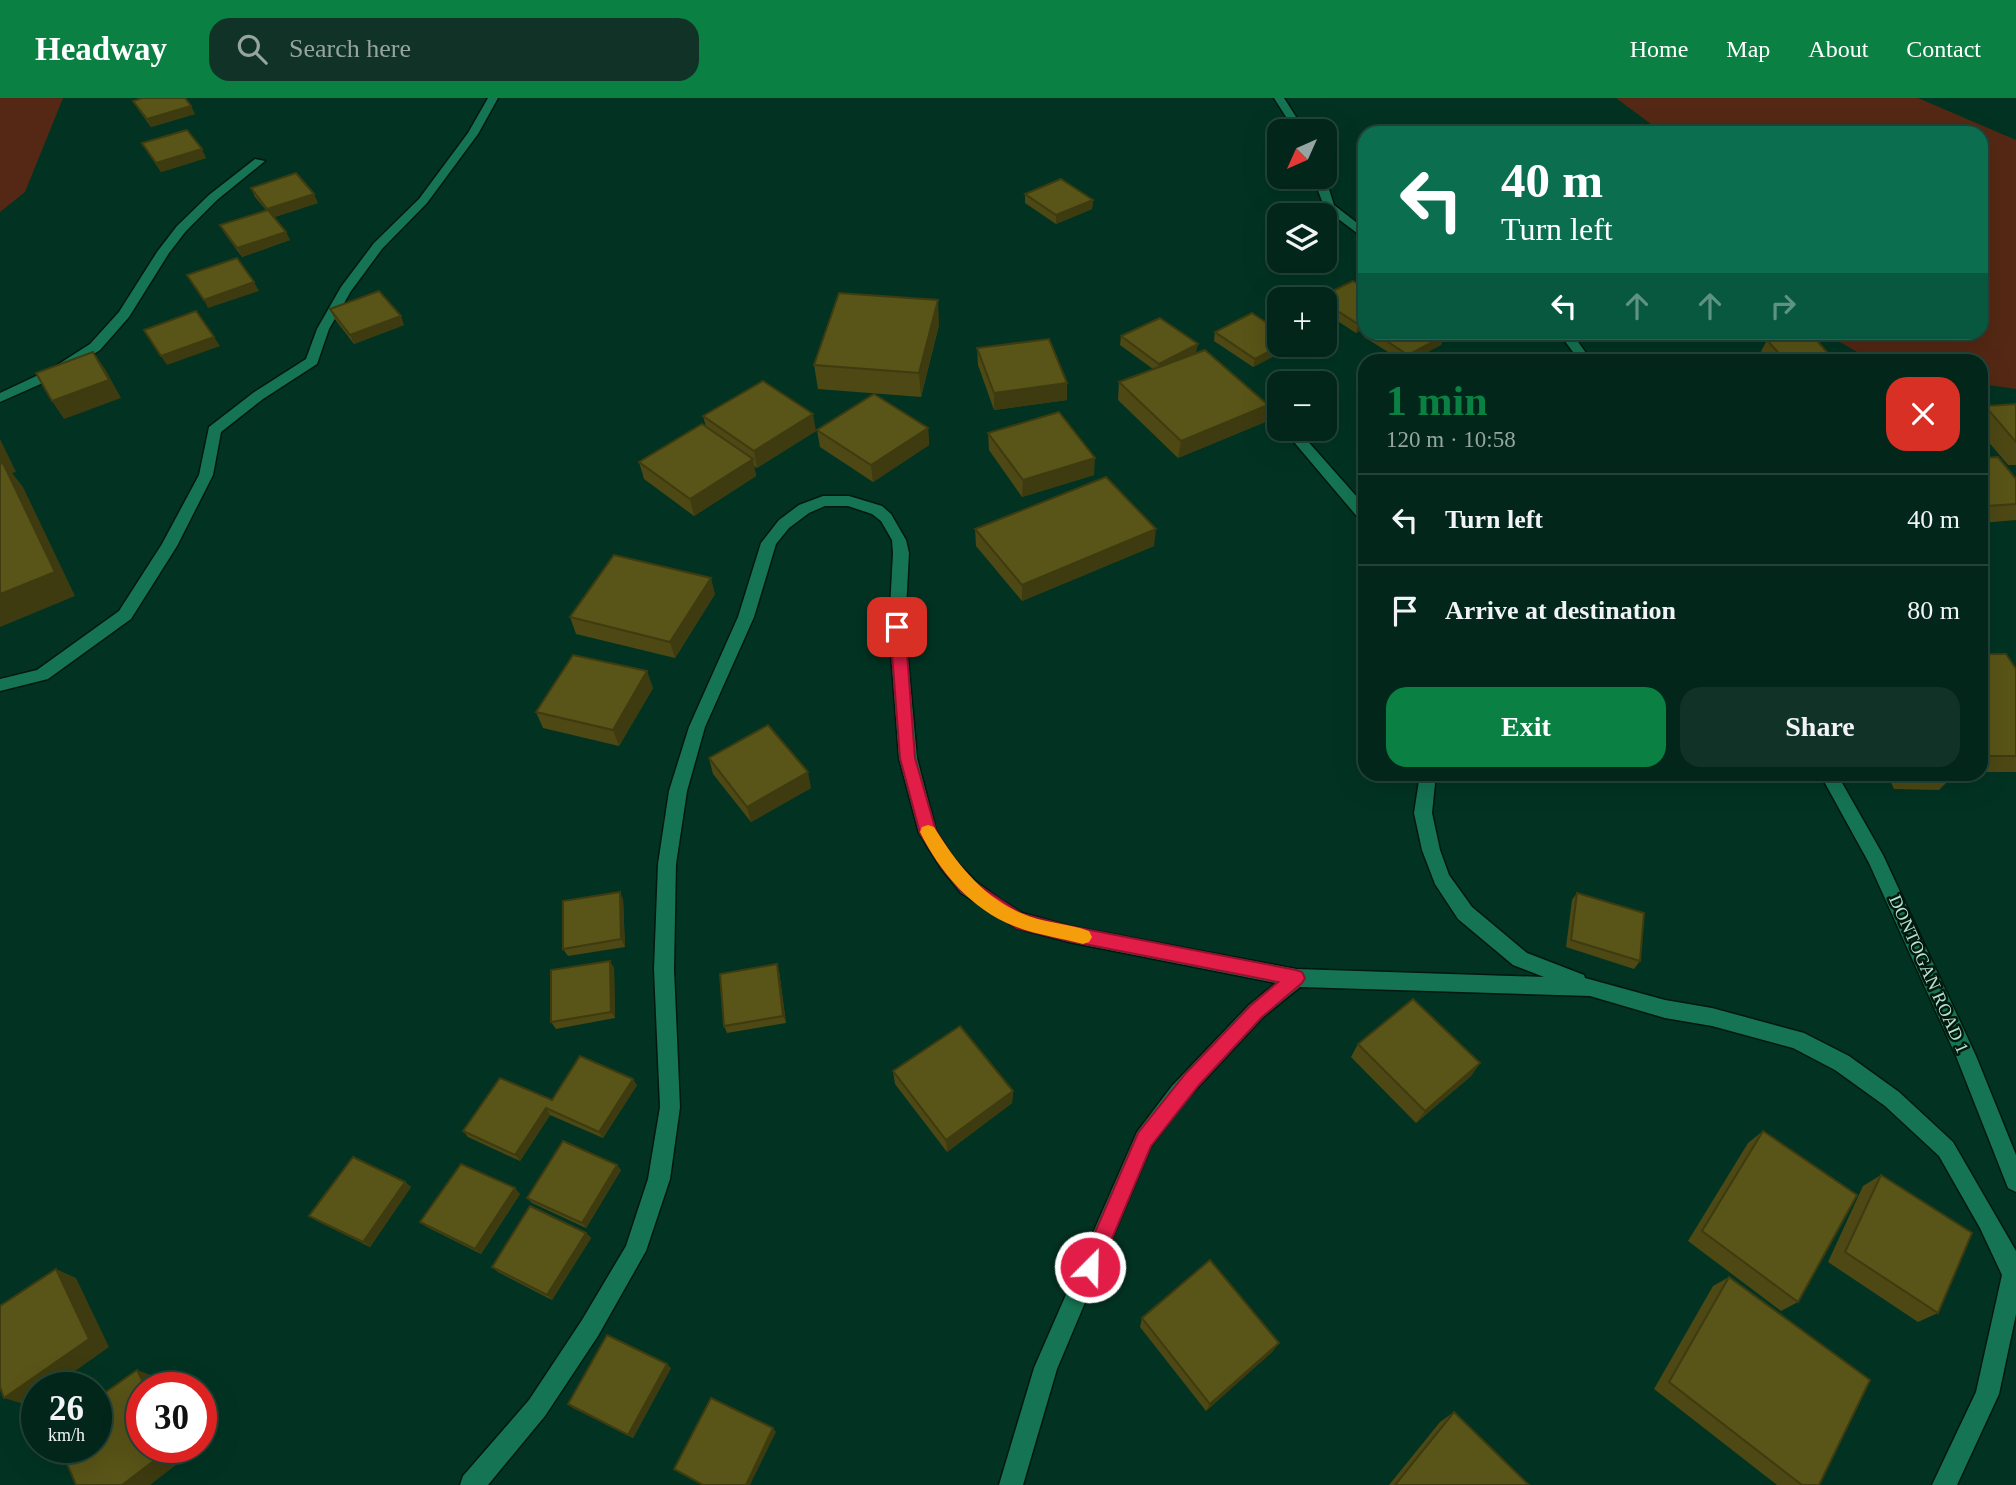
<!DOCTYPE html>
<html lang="en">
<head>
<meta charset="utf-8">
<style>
  :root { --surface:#02261a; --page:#103227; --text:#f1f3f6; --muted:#96a5a2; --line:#234339; --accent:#0b8043 }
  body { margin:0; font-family:"Times New Roman",serif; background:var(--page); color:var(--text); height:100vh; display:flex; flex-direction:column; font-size:26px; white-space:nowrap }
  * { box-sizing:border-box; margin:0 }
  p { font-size:23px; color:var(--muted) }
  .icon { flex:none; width:38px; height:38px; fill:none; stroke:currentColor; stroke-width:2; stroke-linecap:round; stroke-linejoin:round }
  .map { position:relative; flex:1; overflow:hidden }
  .details { position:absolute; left:1358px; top:256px; width:630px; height:427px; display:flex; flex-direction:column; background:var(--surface); border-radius:21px; box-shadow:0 7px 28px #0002,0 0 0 2px var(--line) }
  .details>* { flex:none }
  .top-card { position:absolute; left:1358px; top:28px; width:630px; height:214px; border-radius:21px; box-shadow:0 7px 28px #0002,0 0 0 2px var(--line); background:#0b6e4f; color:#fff; overflow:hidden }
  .needle { width:46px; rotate:225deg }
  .buttons { position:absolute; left:1267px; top:21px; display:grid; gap:14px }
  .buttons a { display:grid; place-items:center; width:70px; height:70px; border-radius:14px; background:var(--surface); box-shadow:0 7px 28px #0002,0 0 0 2px var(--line); font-size:35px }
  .speed { position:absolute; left:21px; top:1274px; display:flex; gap:14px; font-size:35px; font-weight:700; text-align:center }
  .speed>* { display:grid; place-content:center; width:91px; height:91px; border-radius:50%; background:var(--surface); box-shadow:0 7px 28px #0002,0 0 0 2px var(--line); line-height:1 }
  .speed small { font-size:18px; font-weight:400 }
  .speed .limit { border:10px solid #d22; background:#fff; color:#111 }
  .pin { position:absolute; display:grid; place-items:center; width:60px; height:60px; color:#fff; margin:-30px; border-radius:14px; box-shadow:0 4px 10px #0006 }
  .me { position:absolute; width:77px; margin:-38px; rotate:23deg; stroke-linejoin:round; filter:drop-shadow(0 0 5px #0008) }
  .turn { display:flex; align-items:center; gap:24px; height:147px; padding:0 28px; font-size:32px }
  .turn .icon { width:91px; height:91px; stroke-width:2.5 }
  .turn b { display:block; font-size:49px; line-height:60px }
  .lanes { display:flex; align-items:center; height:66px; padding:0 28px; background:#0003; justify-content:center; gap:35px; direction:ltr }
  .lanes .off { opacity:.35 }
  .round { display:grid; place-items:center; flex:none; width:74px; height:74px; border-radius:21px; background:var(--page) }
  .headline { display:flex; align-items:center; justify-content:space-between; height:119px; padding:0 28px }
  h1 { font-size:42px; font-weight:700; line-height:52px; color:var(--accent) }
  .cta { display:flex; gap:14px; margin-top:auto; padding:14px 28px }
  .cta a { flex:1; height:80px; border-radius:21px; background:var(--accent); color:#fff; font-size:28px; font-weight:700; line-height:80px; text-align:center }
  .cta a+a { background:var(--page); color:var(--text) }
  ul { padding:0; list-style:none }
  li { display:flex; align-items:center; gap:21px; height:91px; padding:0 28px; border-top:2px solid var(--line) }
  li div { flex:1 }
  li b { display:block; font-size:26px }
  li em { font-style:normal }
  header { display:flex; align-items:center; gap:42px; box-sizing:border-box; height:98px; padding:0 35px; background:var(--accent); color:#fff }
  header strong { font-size:33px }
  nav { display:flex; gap:38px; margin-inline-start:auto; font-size:24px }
  .search { width:490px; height:63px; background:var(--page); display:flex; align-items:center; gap:18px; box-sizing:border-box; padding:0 24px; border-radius:21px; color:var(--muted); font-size:26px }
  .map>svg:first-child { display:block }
</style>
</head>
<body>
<header>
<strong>Headway</strong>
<div class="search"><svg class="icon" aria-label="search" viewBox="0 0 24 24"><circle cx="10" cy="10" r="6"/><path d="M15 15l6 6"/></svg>Search here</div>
<nav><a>Home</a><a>Map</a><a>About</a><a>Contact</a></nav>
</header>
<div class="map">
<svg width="2016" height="1387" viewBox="0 0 2016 1387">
  <rect width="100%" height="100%" fill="#023322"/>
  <!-- green -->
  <g fill="#542814">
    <polygon points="0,0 63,0 25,94 0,114"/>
    <polygon points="1616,0 1918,0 2016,42 2016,291 1981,286 1981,262 1871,262 1824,235 1981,234 1981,35 1663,35"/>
  </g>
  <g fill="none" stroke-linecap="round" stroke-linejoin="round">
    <!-- minor casing -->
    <g stroke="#00180e" stroke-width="3">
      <g id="minor">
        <polygon points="488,0 498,0 478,36 427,105 382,151 351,193 329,231 317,266 263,301 221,334 213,377 177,448 131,521 48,581 0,593 0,581 37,572 119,513 162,446 199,377 209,329 253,295 306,261 317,231 341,189 374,145 419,101 468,35"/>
        <polygon points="1274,0 1284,0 1305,33 1295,33"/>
        <polygon points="255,61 265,63 217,102 186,133 169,155 129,219 100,252 61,277 0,304 0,295 51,271 90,246 119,214 157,154 177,128 209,97"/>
        <polygon points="1313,79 1325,79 1334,107 1365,131 1365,141 1325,111"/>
        <polygon points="1558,234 1571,234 1591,262 1579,262"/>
        <polygon points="1283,331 1297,331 1365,408 1365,423 1360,422"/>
        <polygon points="823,398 849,398 882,408 891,416 906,442 909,455 905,529 917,660 936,733 953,760 975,783 998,800 1022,815 1069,828 1296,871 1544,879 1513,867 1458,821 1435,786 1422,752 1414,715 1420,676 1436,676 1432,715 1440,752 1449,777 1472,809 1527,855 1584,877 1585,880 1665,902 1712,910 1804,935 1849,958 1899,994 1953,1044 2016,1153 2016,1216 1999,1296 1957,1387 1932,1387 1976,1294 2002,1177 1980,1130 1939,1058 1885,1008 1835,972 1793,950 1712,928 1665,920 1590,898 1300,889 1263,919 1186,1002 1151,1048 1057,1271 1023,1387 999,1387 1034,1270 1137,1034 1172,988 1249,907 1276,885 1069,844 1017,830 961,795 941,770 919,735 899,660 889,529 893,455 892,442 881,423 872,416 848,408 825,408 809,415 789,430 776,446 754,519 705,629 687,693 676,766 674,871 680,1009 670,1081 646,1153 598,1238 545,1318 488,1387 460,1387 463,1378 529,1302 582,1222 626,1148 648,1081 660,1009 654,871 658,766 669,693 689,629 738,519 761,445 779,422 799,407"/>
        <polygon points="1820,676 1837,676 1883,757 1976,958 2016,1057 2016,1094 2008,1090 1956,958 1869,765"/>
      </g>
    </g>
    <!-- minor -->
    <use href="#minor" fill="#157453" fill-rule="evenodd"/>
  </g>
  <!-- wall -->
  <g fill="#4d4814">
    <polygon points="133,3 195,16 151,29 138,11"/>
    <polygon points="142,45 206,60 161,74"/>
    <polygon points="251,90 318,105 274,119 290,142 242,159 225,136 220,127 266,112 255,99"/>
    <polygon points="1025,96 1093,102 1092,111 1056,126 1025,105"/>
    <polygon points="1353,183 1365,190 1365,230 1356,235 1325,215 1325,201 1318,201"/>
    <polygon points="330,211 404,227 354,246 334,220"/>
    <polygon points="939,227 921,299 818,291 814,267"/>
    <polygon points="1215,234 1279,247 1291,247 1290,250 1253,269 1214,243"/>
    <polygon points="1365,234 1438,234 1444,238 1441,247 1412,262 1401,262 1364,239"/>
    <polygon points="1121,238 1196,255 1265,324 1178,360 1118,302 1119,284 1153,271 1120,247"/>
    <polygon points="1767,242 1834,262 1761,262 1758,259"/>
    <polygon points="977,250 1067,285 1067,302 994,312 978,267"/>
    <polygon points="2016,306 2016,367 2008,367 1981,335 1981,312 1985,308"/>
    <polygon points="703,318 816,333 757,370 754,368 756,378 694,418 644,381 639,364 706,329"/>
    <polygon points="928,330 929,347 873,384 820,349 817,332"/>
    <polygon points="988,335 1094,377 1022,399 989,352"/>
    <polygon points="1981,360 2016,381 2016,422 1981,425"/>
    <polygon points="975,431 1154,448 1022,503 976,448"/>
    <polygon points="715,496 675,560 576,536 570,519"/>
    <polygon points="1981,556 2016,571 2016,674 1981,674"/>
    <polygon points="653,590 619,648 543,630 536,614"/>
    <polygon points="709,660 811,690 751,724 713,676"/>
    <polygon points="1887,676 1943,676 1947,684 1939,692 1894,691"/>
    <polygon points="1577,795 1640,863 1634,871 1566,849 1572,802"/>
    <polygon points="623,801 625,849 568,858 563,851"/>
    <polygon points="614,870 615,920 556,931 551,924"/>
    <polygon points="779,873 786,925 727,935 724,928"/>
    <polygon points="1358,946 1480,965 1471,978 1416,1025 1351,959"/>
    <polygon points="893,973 1013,993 1012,1005 947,1054 895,986"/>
    <polygon points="637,987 603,1040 550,1017 520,1063 468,1039 463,1033 552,1002"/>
    <polygon points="1763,1033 1798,1204 1781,1213 1688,1143 1748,1045"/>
    <polygon points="621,1072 586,1130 532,1105 527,1100"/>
    <polygon points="1881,1077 1938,1215 1918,1224 1828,1164 1863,1088"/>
    <polygon points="405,1084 411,1089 370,1149 317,1123 309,1118"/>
    <polygon points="520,1096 481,1156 427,1129 420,1124"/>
    <polygon points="586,1135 591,1140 552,1202 498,1174 492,1169"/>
    <polygon points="1729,1179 1819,1387 1777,1387 1654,1291 1713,1188"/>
    <polygon points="1142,1220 1273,1253 1206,1313 1140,1229"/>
    <polygon points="671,1270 633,1340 573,1310 568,1306"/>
    <polygon points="1454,1314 1529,1387 1389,1387 1440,1324"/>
  </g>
  <!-- shaded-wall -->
  <g fill="#3e3b10">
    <polygon points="191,8 195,16 151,29 147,21"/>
    <polygon points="202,51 206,60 161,74 156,65"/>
    <polygon points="314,96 318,105 272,120 267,111"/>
    <polygon points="1093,102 1092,111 1056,126 1056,117"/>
    <polygon points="286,134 290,142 242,159 237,150"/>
    <polygon points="254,184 259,193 208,210 204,202"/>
    <polygon points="938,202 939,227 921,299 919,275"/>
    <polygon points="401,218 404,227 354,246 350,237"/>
    <polygon points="1365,222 1365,230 1356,235 1358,226"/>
    <polygon points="1444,238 1441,247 1412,262 1407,262 1408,257"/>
    <polygon points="214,239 220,248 167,267 161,258"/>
    <polygon points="1198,246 1196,255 1158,274 1159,266"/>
    <polygon points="1281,247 1291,247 1290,250 1253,269 1255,261"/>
    <polygon points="93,254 105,271 121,300 64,321 52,303"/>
    <polygon points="1067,285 1067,302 994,312 994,295"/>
    <polygon points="1268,307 1265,324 1178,360 1181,343"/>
    <polygon points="813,316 816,333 757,370 754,353"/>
    <polygon points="928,330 929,347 873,384 871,367"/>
    <polygon points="0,341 16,374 12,375 23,389 75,498 0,529"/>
    <polygon points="1095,360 1094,377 1022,399 1023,382"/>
    <polygon points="753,361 756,378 694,418 690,401"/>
    <polygon points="1156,431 1154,448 1022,503 1022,487"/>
    <polygon points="711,480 715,496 675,560 670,544"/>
    <polygon points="647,573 653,590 619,648 613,632"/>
    <polygon points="808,674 811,690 751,724 747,709"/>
    <polygon points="620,794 623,801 625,849 621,841"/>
    <polygon points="610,863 614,870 615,920 611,914"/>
    <polygon points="777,866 779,873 786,925 783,918"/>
    <polygon points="1480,965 1471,978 1416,1025 1425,1013"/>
    <polygon points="633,981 637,987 603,1040 599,1034"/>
    <polygon points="1013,993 1012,1005 947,1054 946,1042"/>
    <polygon points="546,1010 550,1017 520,1063 515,1057"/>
    <polygon points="617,1067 621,1072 586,1130 582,1125"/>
    <polygon points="405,1084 411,1089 370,1149 363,1144"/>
    <polygon points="515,1090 520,1096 481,1156 475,1151"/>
    <polygon points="586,1135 591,1140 552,1202 547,1197"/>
    <polygon points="56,1171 76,1180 109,1249 51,1290 37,1290 37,1300 27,1307 4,1300"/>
    <polygon points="1279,1245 1273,1253 1206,1313 1210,1306"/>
    <polygon points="667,1266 671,1270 633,1340 628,1337"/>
    <polygon points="137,1272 156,1279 161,1290 146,1290"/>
    <polygon points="773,1330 776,1334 750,1387 746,1387"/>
    <polygon points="172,1349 192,1349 194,1353 150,1387 122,1387"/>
  </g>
  <!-- building -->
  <g fill="#595417" stroke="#3e3b10" stroke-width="2">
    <polygon points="142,0 185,0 191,8 147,21 133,3"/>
    <polygon points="187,32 202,51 156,65 142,45"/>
    <polygon points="296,75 314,96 267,111 251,90"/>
    <polygon points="1061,81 1093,102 1056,117 1025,96"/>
    <polygon points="268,112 286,134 237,150 220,127"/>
    <polygon points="237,160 254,184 204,202 187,177"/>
    <polygon points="1353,183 1365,190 1365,222 1358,226 1325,205 1325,201 1318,200"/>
    <polygon points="379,193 401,218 350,237 330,211"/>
    <polygon points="839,195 938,202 919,275 814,267"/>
    <polygon points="196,213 214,239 161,258 144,232"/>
    <polygon points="1252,215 1279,233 1279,247 1281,247 1255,261 1215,234"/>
    <polygon points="1160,220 1198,246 1159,266 1121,238"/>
    <polygon points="1373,234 1438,234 1444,238 1408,257"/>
    <polygon points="1813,238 1834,262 1785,262 1767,242"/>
    <polygon points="1049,241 1067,285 994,295 977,250"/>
    <polygon points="1205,252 1268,307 1181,343 1119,284"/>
    <polygon points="93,254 109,282 52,303 36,275"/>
    <polygon points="1738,256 1744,262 1696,262"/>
    <polygon points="763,283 813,316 754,353 703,318"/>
    <polygon points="874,296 928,330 871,367 817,332"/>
    <polygon points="2016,306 2016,344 1985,308"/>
    <polygon points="1059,314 1095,360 1023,382 988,335"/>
    <polygon points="702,326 753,361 690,401 639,364"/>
    <polygon points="1998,359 2016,381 2016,406 1986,408 1981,403 1981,360"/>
    <polygon points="3,365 55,474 0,496 0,366"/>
    <polygon points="1106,379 1156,431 1022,487 975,431"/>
    <polygon points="614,457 711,480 670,544 570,519"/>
    <polygon points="1981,556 2006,556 2016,571 2016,658 1981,658"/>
    <polygon points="573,557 647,573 613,632 536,614"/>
    <polygon points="768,627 808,674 747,709 709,660"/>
    <polygon points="1898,676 1943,676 1947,684 1901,683"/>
    <polygon points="620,794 621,841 563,851 563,803"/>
    <polygon points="1577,795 1644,815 1640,863 1571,842"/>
    <polygon points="610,863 611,914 551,924 551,872"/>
    <polygon points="777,866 783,918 724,928 720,876"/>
    <polygon points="1413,901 1480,965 1425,1013 1358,946"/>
    <polygon points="960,928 1013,993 946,1042 893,973"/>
    <polygon points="580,958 633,981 599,1034 546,1010 515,1057 463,1033 500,980 552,1002"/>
    <polygon points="1763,1033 1857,1097 1798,1204 1702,1133"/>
    <polygon points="563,1043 617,1067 582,1125 527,1100"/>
    <polygon points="353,1059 405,1084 363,1144 309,1118"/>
    <polygon points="461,1066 515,1090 475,1151 420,1124"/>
    <polygon points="1881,1077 1972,1135 1938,1215 1845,1154"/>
    <polygon points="530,1108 586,1135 547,1197 492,1169"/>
    <polygon points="1210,1162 1279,1245 1210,1306 1142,1220"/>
    <polygon points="56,1171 89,1241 4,1300 0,1289 0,1208"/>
    <polygon points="1729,1179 1870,1282 1819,1387 1802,1387 1669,1284"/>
    <polygon points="607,1237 667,1266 628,1337 568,1306"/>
    <polygon points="137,1272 146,1290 142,1290 142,1349 172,1349 122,1387 76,1387 60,1349 96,1349 96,1301"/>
    <polygon points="711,1300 773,1330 746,1387 703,1387 674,1371"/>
    <polygon points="1454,1314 1529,1387 1395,1387"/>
  </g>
  <!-- route -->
  <polygon fill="#e11d48" stroke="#92132f" stroke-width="2" points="897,524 905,529 915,660 936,733 953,760 974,784 1022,816 1069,828 1296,872 1302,874 1305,880 1302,885 1262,919 1199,987 1151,1048 1097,1176 1090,1179 1083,1176 1080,1169 1138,1035 1186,975 1250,908 1278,884 1069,843 1017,830 962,794 942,770 920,735 900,660 890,529"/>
  <!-- slow -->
  <path fill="#f59e0b" d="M928,727L934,729C956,764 981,798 1021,815C1042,825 1068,825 1089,833L1092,839L1089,844L1083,846C1061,840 1036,837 1014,828C972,812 939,773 920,734L922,729Z"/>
  <g text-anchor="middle" stroke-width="5" stroke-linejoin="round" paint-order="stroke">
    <!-- street labels -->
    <g font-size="18" fill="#bae2ce" stroke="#00180e">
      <text transform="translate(1929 876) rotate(66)" y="6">DONTOGAN ROAD 1</text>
    </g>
  </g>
</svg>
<div class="buttons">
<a><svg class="needle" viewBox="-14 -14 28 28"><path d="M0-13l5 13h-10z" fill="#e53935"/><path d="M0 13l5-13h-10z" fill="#96a5a2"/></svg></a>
<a><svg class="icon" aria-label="layers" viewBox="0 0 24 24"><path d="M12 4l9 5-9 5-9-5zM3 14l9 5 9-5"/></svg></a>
<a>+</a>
<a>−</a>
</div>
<div class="speed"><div>26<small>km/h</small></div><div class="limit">30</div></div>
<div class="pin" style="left:897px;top:529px;background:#d93025"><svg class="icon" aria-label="arrive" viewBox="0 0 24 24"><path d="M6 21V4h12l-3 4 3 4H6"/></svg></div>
<svg class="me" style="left:1090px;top:1169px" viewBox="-20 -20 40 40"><circle r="17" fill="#e11d48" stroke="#fff" stroke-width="3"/><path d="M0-11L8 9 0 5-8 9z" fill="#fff"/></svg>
<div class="top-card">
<div class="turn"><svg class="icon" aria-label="left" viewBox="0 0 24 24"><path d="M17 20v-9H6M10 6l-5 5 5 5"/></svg><div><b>40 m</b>Turn left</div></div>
<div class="lanes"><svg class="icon" aria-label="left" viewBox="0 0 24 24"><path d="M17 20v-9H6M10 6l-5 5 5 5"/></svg><svg class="icon off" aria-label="ahead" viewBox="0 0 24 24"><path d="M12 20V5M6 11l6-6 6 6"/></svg><svg class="icon off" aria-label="ahead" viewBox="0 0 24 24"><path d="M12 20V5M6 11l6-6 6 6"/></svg><svg class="icon off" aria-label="right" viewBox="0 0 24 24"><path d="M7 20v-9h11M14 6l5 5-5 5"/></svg></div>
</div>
<section class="details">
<div class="headline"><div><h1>1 min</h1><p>120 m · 10:58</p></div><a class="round" style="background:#d93025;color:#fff"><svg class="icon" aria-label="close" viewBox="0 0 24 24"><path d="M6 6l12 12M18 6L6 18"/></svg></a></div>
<ul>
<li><svg class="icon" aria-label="left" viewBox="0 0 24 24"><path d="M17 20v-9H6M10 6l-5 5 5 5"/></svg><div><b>Turn left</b></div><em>40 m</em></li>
<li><svg class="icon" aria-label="arrive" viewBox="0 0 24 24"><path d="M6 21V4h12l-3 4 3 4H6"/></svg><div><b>Arrive at destination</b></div><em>80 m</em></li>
</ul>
<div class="cta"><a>Exit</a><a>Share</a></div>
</section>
</div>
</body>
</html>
